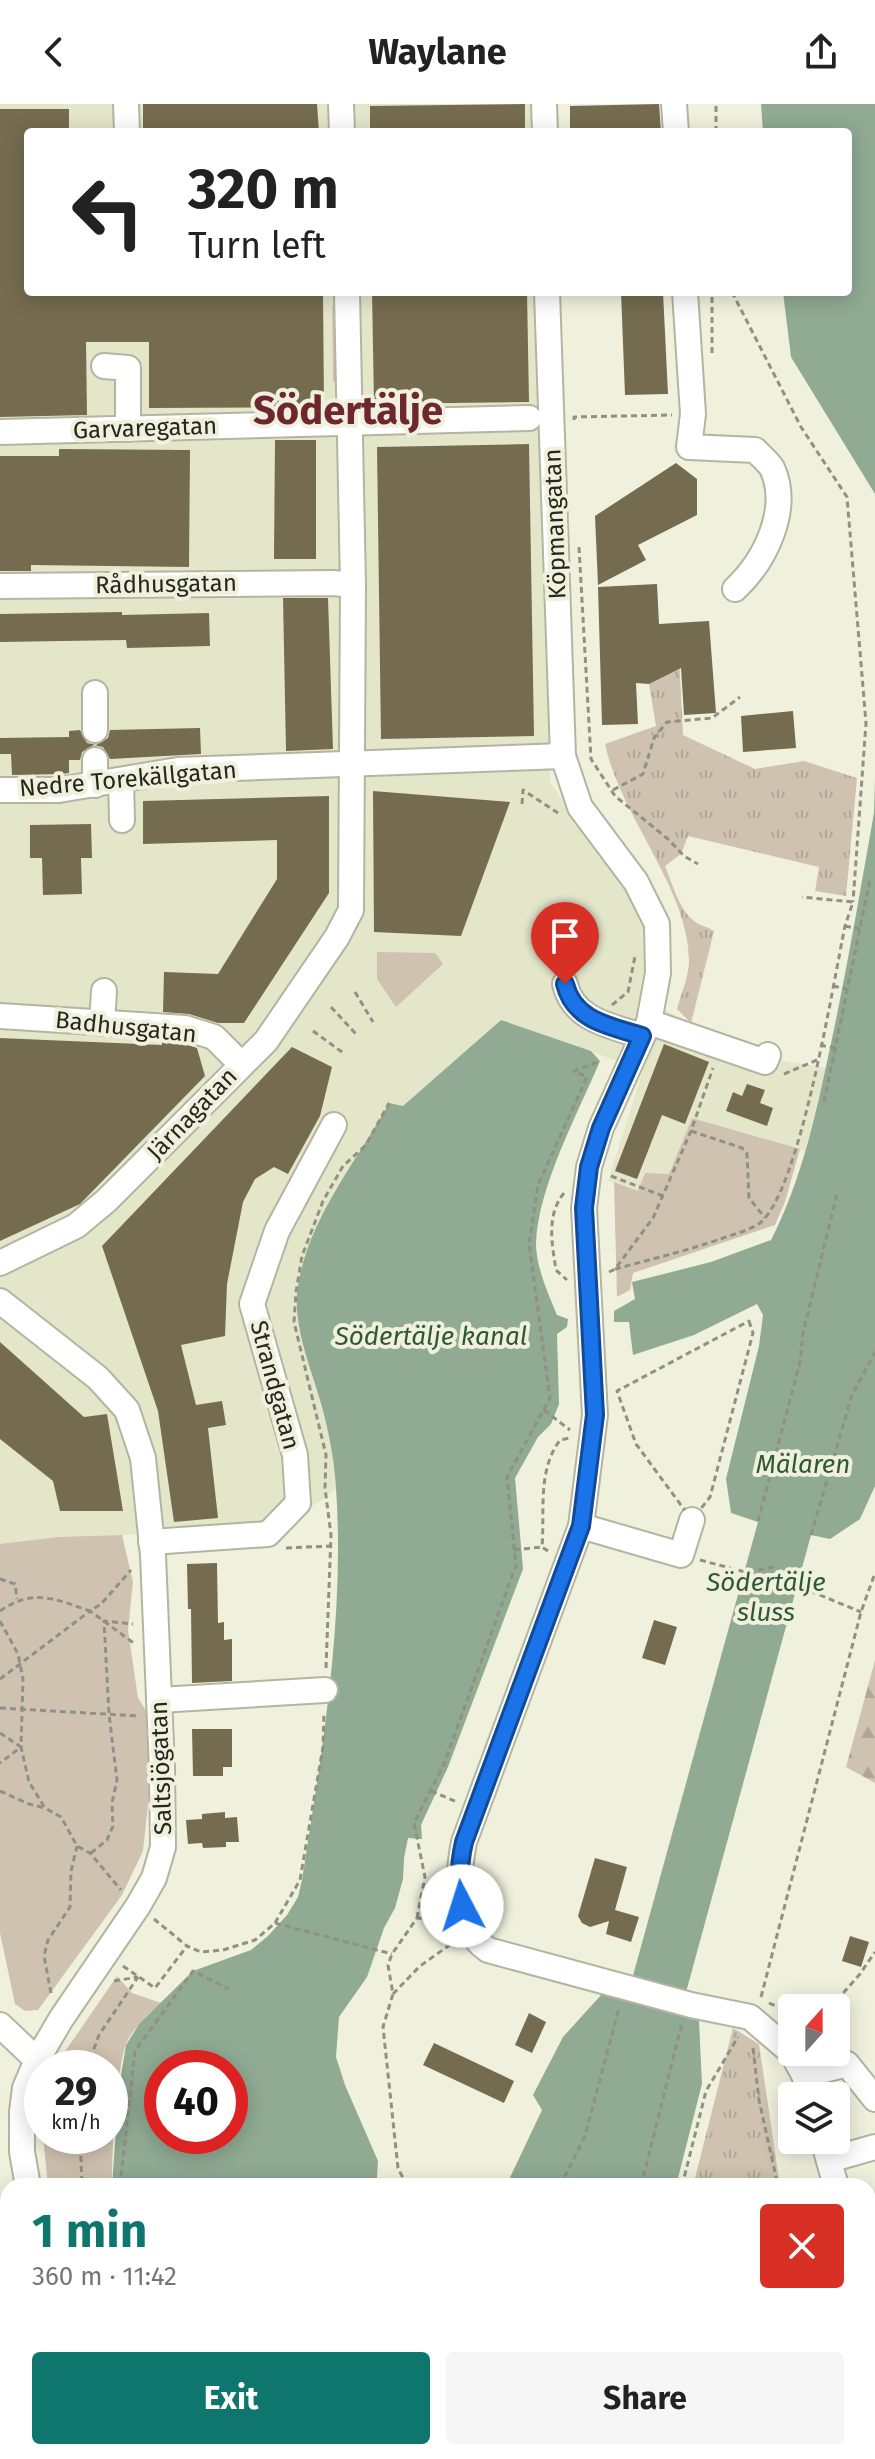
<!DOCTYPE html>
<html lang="en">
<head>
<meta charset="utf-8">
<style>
  :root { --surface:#fff; --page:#f6f6f6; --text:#222; --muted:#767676; --accent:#0f766e }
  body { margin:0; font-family:"Fira Sans",sans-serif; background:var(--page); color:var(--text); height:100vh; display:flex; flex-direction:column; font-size:30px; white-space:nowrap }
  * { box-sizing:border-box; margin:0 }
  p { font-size:26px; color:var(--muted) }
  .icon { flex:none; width:44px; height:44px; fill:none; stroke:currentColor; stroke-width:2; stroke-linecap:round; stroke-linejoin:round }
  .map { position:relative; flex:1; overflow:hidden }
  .panel { position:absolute; left:0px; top:2074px; width:876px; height:282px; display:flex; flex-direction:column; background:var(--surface); border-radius:24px 24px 0 0; box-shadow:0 4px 20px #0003 }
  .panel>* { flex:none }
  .top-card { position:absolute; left:24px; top:24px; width:828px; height:168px; border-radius:8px; box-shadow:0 4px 20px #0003; background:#fff; color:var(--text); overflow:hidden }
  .needle { width:52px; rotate:21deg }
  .fabs { position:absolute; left:778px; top:1890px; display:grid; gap:16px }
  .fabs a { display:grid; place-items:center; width:72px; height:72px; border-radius:8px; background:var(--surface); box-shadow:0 4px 20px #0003; font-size:40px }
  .speed { position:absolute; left:24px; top:1946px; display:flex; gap:16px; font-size:40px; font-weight:700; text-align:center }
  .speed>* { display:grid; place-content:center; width:104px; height:104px; border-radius:50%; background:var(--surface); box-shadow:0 4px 20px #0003; line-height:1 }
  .speed small { font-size:20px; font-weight:400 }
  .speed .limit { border:12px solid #d22; background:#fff; color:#111 }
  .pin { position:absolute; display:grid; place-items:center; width:68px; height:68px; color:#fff; margin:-82px -34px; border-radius:50% 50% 50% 0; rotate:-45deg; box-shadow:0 0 8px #0007 }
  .pin .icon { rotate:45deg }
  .me { position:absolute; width:88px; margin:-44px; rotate:355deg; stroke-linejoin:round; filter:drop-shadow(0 0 6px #0008) }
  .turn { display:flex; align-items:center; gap:28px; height:168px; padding:0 32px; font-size:36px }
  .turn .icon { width:104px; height:104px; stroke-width:2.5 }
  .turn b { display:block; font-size:56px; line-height:68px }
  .round { display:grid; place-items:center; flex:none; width:84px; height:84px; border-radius:8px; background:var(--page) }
  .summary { display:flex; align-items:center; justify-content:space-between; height:136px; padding:0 32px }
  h1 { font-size:48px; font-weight:700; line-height:60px; color:var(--accent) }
  .action { display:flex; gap:16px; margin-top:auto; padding:16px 32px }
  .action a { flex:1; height:92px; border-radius:8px; background:var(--accent); color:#fff; font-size:32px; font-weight:700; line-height:92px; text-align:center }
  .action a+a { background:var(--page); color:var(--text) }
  header { display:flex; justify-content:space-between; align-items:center; height:104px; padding:0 32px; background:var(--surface); font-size:36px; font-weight:700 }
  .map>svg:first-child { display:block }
</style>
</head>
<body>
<header><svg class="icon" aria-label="back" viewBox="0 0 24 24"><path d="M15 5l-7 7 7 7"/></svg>Waylane<svg class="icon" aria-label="share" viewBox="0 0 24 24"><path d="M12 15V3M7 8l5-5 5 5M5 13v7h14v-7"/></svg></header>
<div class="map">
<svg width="875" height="2355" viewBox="0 0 875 2355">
  <defs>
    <pattern id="grass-tufts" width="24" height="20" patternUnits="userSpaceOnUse" patternTransform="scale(2)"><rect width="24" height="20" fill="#d0c2b0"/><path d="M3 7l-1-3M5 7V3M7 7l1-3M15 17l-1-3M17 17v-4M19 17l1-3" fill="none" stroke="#b2a797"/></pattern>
    <pattern id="forest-firs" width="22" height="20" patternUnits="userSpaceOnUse" patternTransform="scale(2)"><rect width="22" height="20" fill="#d0c2b0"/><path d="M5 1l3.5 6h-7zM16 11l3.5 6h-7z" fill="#b2a797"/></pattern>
  </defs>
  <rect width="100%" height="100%" fill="#f0f1dd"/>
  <!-- built -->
  <polygon fill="#e4e6ca" points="0,0 534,0 535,28 28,28 28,188 540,188 551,589 550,678 567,703 595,735 644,813 647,852 643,895 691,919 780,956 826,964 805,1047 692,1014 669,1070 638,1087 608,1077 643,966 501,916 403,1003 366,1041 332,1092 304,1156 299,1223 331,1339 336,1385 300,1411 223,1427 122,1431 0,1443"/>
  <!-- grass -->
  <g fill="url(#grass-tufts)">
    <path d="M678,530L683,631L755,665L804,657L857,674L846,792L815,787L819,763L688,732L681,750L665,762C673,781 679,807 697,819C702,822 708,823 714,827L691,919L677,905C681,890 689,872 689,857C689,785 620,712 605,640L656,622L649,580Z"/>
    <polygon points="733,1924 759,1940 780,2082 693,2082"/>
    <rect x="653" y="2348" width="65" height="7"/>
  </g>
  <!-- forest -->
  <polygon fill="url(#forest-firs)" points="875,1556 875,1679 846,1663"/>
  <!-- green -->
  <g fill="#d0c2b0">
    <polygon points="354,201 355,277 333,278 332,202"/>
    <polygon points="377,848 435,849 443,860 396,903 377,875"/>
    <polygon points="692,1014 800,1045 785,1098 775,1121 633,1169 630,1186 617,1193 614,1078 638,1087 645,1069 669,1070"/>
    <polygon points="122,1431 133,1478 128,1526 138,1594 149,1611 152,1664 143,1747 122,1791 38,1906 25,1907 15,1900 0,1829 0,1440 58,1433"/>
    <path d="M117,1872L132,1889L161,1899C148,1911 130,1926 125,1943C115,1977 112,2046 112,2082H48L43,2032H110V1964H58L64,1949Z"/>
    <polygon points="89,2348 124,2348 125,2355 91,2355"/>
    <polygon points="721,2348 800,2348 803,2355 721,2355"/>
  </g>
  <!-- water -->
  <g fill="#90aa93" fill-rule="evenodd">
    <polygon points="761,0 875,0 875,390 791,253 783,188 848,188 848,28 763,28"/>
    <path d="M875,675V1382L860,1415L830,1435L811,1431L685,1892L681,1911L699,1917L702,1980L676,2082H506L542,2006L533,1991L563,1933L602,1890L626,1897L758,1418L731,1409L726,1375L759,1242L763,1211L757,1200L694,1231L633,1251L629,1218H614V1207L635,1195L632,1178L711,1158L771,1136C802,1076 816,1009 830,944C847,866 860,787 874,709Z"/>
    <path d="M501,916L591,947L600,957C578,1009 538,1083 536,1139C536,1163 548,1189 557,1211L568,1215L567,1223L557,1230L559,1300L551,1320L538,1333L515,1374L523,1465L448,1663L421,1721L422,1735L408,1734L404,1754L403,1775L395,1804L384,1824L367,1873L339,1913L336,1953L345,1981L378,2057L377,2073L382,2082H112L119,1984L126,1941L139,1920L193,1867L251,1846L268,1832L287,1811L298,1793L302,1776C322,1647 345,1515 336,1384C334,1355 329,1328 321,1300C311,1263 292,1222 298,1182C309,1113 356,1059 389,999L403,1002ZM162,1964H230V2032H162Z"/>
    <polygon points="124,2348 624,2348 624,2355 125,2355"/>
  </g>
  <!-- building -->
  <g fill="#756c4f">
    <polygon points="143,0 317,0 319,28 143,28"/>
    <polygon points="525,0 525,28 370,28 370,2"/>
    <polygon points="659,0 661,28 570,28 570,2"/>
    <polygon points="0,5 69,5 69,28 28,28 28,188 323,188 324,303 149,304 149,238 86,238 87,311 0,313"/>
    <polygon points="372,188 527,188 529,298 374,300"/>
    <polygon points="621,188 663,188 668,290 625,291"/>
    <polygon points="275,336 316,336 316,455 274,455"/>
    <polygon points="529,340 534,632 381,635 377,343"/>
    <polygon points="59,345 190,346 189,463 31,461 31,467 0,467 0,352 59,352"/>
    <polygon points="676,359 697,375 697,411 638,441 646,456 598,481 595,412"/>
    <polygon points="657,480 659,520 709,517 716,609 684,611 681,564 649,580 636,579 638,620 602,621 598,483"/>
    <polygon points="283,494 328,494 333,645 286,647"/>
    <polygon points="122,508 122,511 209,509 210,542 127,544 126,536 0,538 0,510"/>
    <polygon points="793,607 796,644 743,648 741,612"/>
    <polygon points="200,624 201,650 110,655 103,643 94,641 82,648 80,656 69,656 69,669 62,670 12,671 11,650 0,650 0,634 69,633 69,627 80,626 87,639 96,641 108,634 110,626"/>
    <polygon points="373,687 510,698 461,832 374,828"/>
    <polygon points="329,692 329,789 244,919 218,919 189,910 163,908 164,868 218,870 277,775 277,736 143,740 143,697"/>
    <polygon points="91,720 92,754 81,754 82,790 43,791 42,754 30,754 30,721"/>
    <polygon points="0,934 162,941 162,938 182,939 197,944 205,972 80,1100 0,1137"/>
    <polygon points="664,940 709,958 685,1020 662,1011 637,1075 615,1067"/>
    <polygon points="292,943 332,963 320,1012 288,1070 274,1063 255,1075 243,1098 227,1180 225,1232 181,1241 196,1301 222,1297 226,1321 208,1324 218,1414 174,1418 158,1307 102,1142"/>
    <polygon points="747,980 765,986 760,999 773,1004 767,1022 726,1007 733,988 742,992"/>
    <polygon points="0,1238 84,1313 107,1310 123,1407 60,1407 53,1377 0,1335"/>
    <polygon points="217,1459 218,1519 224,1518 224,1536 232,1535 232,1577 192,1579 191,1505 188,1505 187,1460"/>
    <polygon points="654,1516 677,1523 665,1561 642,1554"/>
    <polygon points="192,1625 232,1625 232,1663 223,1663 223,1672 193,1672"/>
    <polygon points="225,1708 225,1714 237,1713 239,1738 226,1738 226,1743 203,1744 202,1739 188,1740 186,1716 202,1715 202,1710"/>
    <polygon points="595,1754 627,1763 615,1806 639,1813 631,1838 606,1830 609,1817 590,1823 582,1819 578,1812"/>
    <polygon points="850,1832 869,1838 861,1863 842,1857"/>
    <polygon points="529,1909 546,1918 532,1949 515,1941"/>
    <polygon points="434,1939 514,1977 504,1999 423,1961"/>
  </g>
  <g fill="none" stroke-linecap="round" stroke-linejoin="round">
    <!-- minor casing -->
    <g stroke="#b3b5a1" stroke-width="28">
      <g id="minor">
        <polyline points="126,0 127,28"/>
        <polyline points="341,0 342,28"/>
        <polyline points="544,0 545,28"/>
        <polyline points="674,0 676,28"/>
        <path d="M547,188L563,652L580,703L636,778L657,820L658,869L649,918L601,1024L589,1063L584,1104L595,1311L581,1422L464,1738C457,1774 454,1822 488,1846L691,1901L750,1913L792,1949L804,1971L810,1992"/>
        <path d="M685,188L693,310L689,343L755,346C760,351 768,358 772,364C791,405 765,457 735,485"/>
        <polyline points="104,262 128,264 128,325"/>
        <polyline points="0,328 529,314"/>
        <polyline points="0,482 333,479 353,481"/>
        <polyline points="95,626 95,589"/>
        <polyline points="121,677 122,716"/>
        <polyline points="95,681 95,656"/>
        <polyline points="0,686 59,686 178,666 563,652"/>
        <path d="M565,880C573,916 611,922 642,932"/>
        <polyline points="0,912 185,924 214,933 241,960"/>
        <polyline points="649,918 765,958 768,951"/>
        <polyline points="102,919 104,887"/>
        <polyline points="0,1159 76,1122 106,1097 266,937 337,833 351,806 353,481 347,188"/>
        <polyline points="0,1197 98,1274 127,1306 143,1354 153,1451 162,1665 163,1743 154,1774 138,1802 61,1915 37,1956 25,1984 22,2008 22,2048 28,2082"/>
        <polyline points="581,1422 681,1451 692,1416"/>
        <polyline points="151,1438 268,1430 298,1399 295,1351 252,1200 277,1127 334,1021"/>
        <polyline points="159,1596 325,1586"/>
        <polyline points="0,1921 37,1956"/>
        <polyline points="804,1971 847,1960 875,1995"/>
        <polyline points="823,2036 836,2082"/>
        <polyline points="829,2056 875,2043"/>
        <polyline points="868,2123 875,2120"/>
        <polyline points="868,2211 875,2234"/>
        <polyline points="73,2348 74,2355"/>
        <polyline points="827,2348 830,2355"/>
        <polyline points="34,2355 35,2348"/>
      </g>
    </g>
    <!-- path -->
    <g stroke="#909182" stroke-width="3" stroke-dasharray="6 4" stroke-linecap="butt">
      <polyline points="716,28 716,0"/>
      <polyline points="732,188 801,323 847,393 866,619 853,798"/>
      <polyline points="712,249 712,188"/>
      <polyline points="574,316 574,313 672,311"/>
      <polyline points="579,443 591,655 615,692 668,735 684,752 698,760"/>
      <polyline points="613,686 643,670 654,634 667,618 712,614 740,593"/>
      <polyline points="522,700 523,686 558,709"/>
      <polyline points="845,822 860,825"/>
      <polyline points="833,882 847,885"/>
      <polyline points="355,888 373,918"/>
      <polyline points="612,901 628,888 635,852"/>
      <polyline points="331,903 356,930"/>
      <polyline points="313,927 342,948"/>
      <polyline points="820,941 835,944"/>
      <polyline points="784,970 817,956"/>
      <polyline points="824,998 870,776"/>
      <polyline points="691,1027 742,1044 747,1050 749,1094 765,1114"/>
      <polyline points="611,1072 663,1092"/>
      <path d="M564,1089C546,1111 552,1140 556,1166L567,1176"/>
      <path d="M615,1165C652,1155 690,1146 726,1133C738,1129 750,1126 760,1119C800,1087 833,880 845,822L853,798L802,793"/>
      <polyline points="609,1168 615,1165 653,1114 691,1027 713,964"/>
      <polygon points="749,1217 753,1229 710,1393 692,1416 636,1340 617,1287"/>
      <polyline points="544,1306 570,1326"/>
      <polyline points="758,1417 800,1258 803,1229 837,1090"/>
      <polyline points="811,1431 852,1291 875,1248"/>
      <polyline points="286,1444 331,1442"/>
      <polyline points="514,1446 542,1443"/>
      <path d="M548,1447L542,1443C545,1407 537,1367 560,1336L570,1334"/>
      <polyline points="700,1456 745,1468 774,1463 798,1482 861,1508"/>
      <polyline points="0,1475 15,1480 17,1495"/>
      <path d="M0,1507C34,1484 55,1495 90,1507L101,1500L131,1466"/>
      <polyline points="0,1517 18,1550 23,1575 21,1643 29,1678 45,1704 61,1713 77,1742 90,1749 121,1786"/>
      <polyline points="326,1564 331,1431 325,1384 326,1351 294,1218 296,1188 302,1152 323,1097 343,1062 366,1041 389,999"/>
      <polyline points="0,1575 90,1507 135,1540"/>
      <polyline points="0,1604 139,1612"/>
      <polyline points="0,1629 21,1643 0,1659"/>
      <polyline points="0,1687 29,1700 45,1704"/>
      <polyline points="431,1687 457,1698"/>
      <polyline points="91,1749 107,1736 113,1722 112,1699 117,1676 109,1610 104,1517 133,1520"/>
      <polyline points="417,1814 425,1773 414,1719 444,1660 516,1461 507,1373 550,1294 529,1140 538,1081 587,973 574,967 600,957"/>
      <polyline points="154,1815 187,1842 201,1848 223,1846 255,1836 275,1819 392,1850"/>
      <polyline points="275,1819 300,1776 323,1643 324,1608"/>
      <polyline points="123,1862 155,1884 187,1842"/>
      <polyline points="114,1877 138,1873"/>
      <polyline points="51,1889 44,1852 48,1836 70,1803 71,1767 77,1742"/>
      <polyline points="393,1890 420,1862 454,1838"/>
      <polyline points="761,1893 861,1508 875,1469"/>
      <polyline points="769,1899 780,1904 790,1917"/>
      <polyline points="830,1904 860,1870 875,1848"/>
      <polyline points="753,1944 759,1996 778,2082"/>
      <polyline points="87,1964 99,1931 138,1873"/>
      <polyline points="80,2032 82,2082"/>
      <polyline points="404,2077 445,2082"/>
      <polyline points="120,2082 135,1947 193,1867 229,1885"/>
      <polyline points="407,2082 398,2064 383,1923 393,1890 388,1861 392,1850 417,1814 441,1815"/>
      <polyline points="560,2082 585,2032 619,1904"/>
      <polyline points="641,2082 682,1919"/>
      <polyline points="682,2082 706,1987 738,1933"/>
      <polyline points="100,2348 101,2355"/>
      <polyline points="131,2348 132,2355"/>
      <polyline points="234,2355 257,2353"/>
      <polyline points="608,2355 609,2348"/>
      <polyline points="640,2355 640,2348"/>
    </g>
    <!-- minor -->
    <use href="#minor" stroke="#fff" stroke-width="24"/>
  </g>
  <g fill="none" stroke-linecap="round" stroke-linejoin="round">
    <!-- route casing -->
    <g stroke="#114b97" stroke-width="20">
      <path id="route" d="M462,1802C458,1780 459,1760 464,1738L581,1422L595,1311L584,1104L589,1063L601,1024L642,932C610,922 574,917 565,880"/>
    </g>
    <!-- route -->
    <use href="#route" stroke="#1a73e8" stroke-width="14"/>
  </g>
  <g text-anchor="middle" stroke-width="8" stroke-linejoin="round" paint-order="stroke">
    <!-- street labels -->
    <g font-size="24" fill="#26271f" stroke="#f0f1dd">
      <text transform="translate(145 324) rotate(-2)" y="8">Garvaregatan</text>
      <text transform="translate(555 420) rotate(-92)" y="8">Köpmangatan</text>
      <text transform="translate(166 480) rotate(-1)" y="8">Rådhusgatan</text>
      <text transform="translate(128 675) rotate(-5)" y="8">Nedre Torekällgatan</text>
      <text transform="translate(126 923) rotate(6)" y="8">Badhusgatan</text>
      <text transform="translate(192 1010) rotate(-46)" y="8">Järnagatan</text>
      <text transform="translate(275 1281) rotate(75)" y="8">Strandgatan</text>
      <text transform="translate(161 1664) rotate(-92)" y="8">Saltsjögatan</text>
    </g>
    <!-- water labels -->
    <g font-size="26" font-style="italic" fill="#2f5836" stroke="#f0f1dd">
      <text x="431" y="1241">Södertälje kanal</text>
      <text x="803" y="1369">Mälaren</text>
      <text x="766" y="1487">Södertälje<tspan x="766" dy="30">sluss</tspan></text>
    </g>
    <!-- town labels -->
    <g font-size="40" font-weight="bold" fill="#6e272e" stroke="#f0f1dd">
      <text x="348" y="320">Södertälje</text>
    </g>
  </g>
</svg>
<div class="fabs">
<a><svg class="needle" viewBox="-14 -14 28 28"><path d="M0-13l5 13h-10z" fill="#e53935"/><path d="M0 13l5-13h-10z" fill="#767676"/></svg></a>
<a><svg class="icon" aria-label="layers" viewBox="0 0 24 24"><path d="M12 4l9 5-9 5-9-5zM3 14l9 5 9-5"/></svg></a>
</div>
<div class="speed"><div>29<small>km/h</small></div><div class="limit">40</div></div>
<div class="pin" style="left:565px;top:880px;background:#d93025"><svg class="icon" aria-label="arrive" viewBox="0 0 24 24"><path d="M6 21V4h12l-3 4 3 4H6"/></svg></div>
<svg class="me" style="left:462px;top:1802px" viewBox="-20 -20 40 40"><circle r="19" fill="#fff"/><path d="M0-13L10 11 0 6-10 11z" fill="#1a73e8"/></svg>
<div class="top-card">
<div class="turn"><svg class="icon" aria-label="left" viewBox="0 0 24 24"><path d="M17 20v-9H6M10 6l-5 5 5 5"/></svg><div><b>320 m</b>Turn left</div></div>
</div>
<section class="panel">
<div class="summary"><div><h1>1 min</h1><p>360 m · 11:42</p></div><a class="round" style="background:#d93025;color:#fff"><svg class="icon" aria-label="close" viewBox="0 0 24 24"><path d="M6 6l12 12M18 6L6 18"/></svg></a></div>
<div class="action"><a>Exit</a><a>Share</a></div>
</section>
</div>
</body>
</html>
